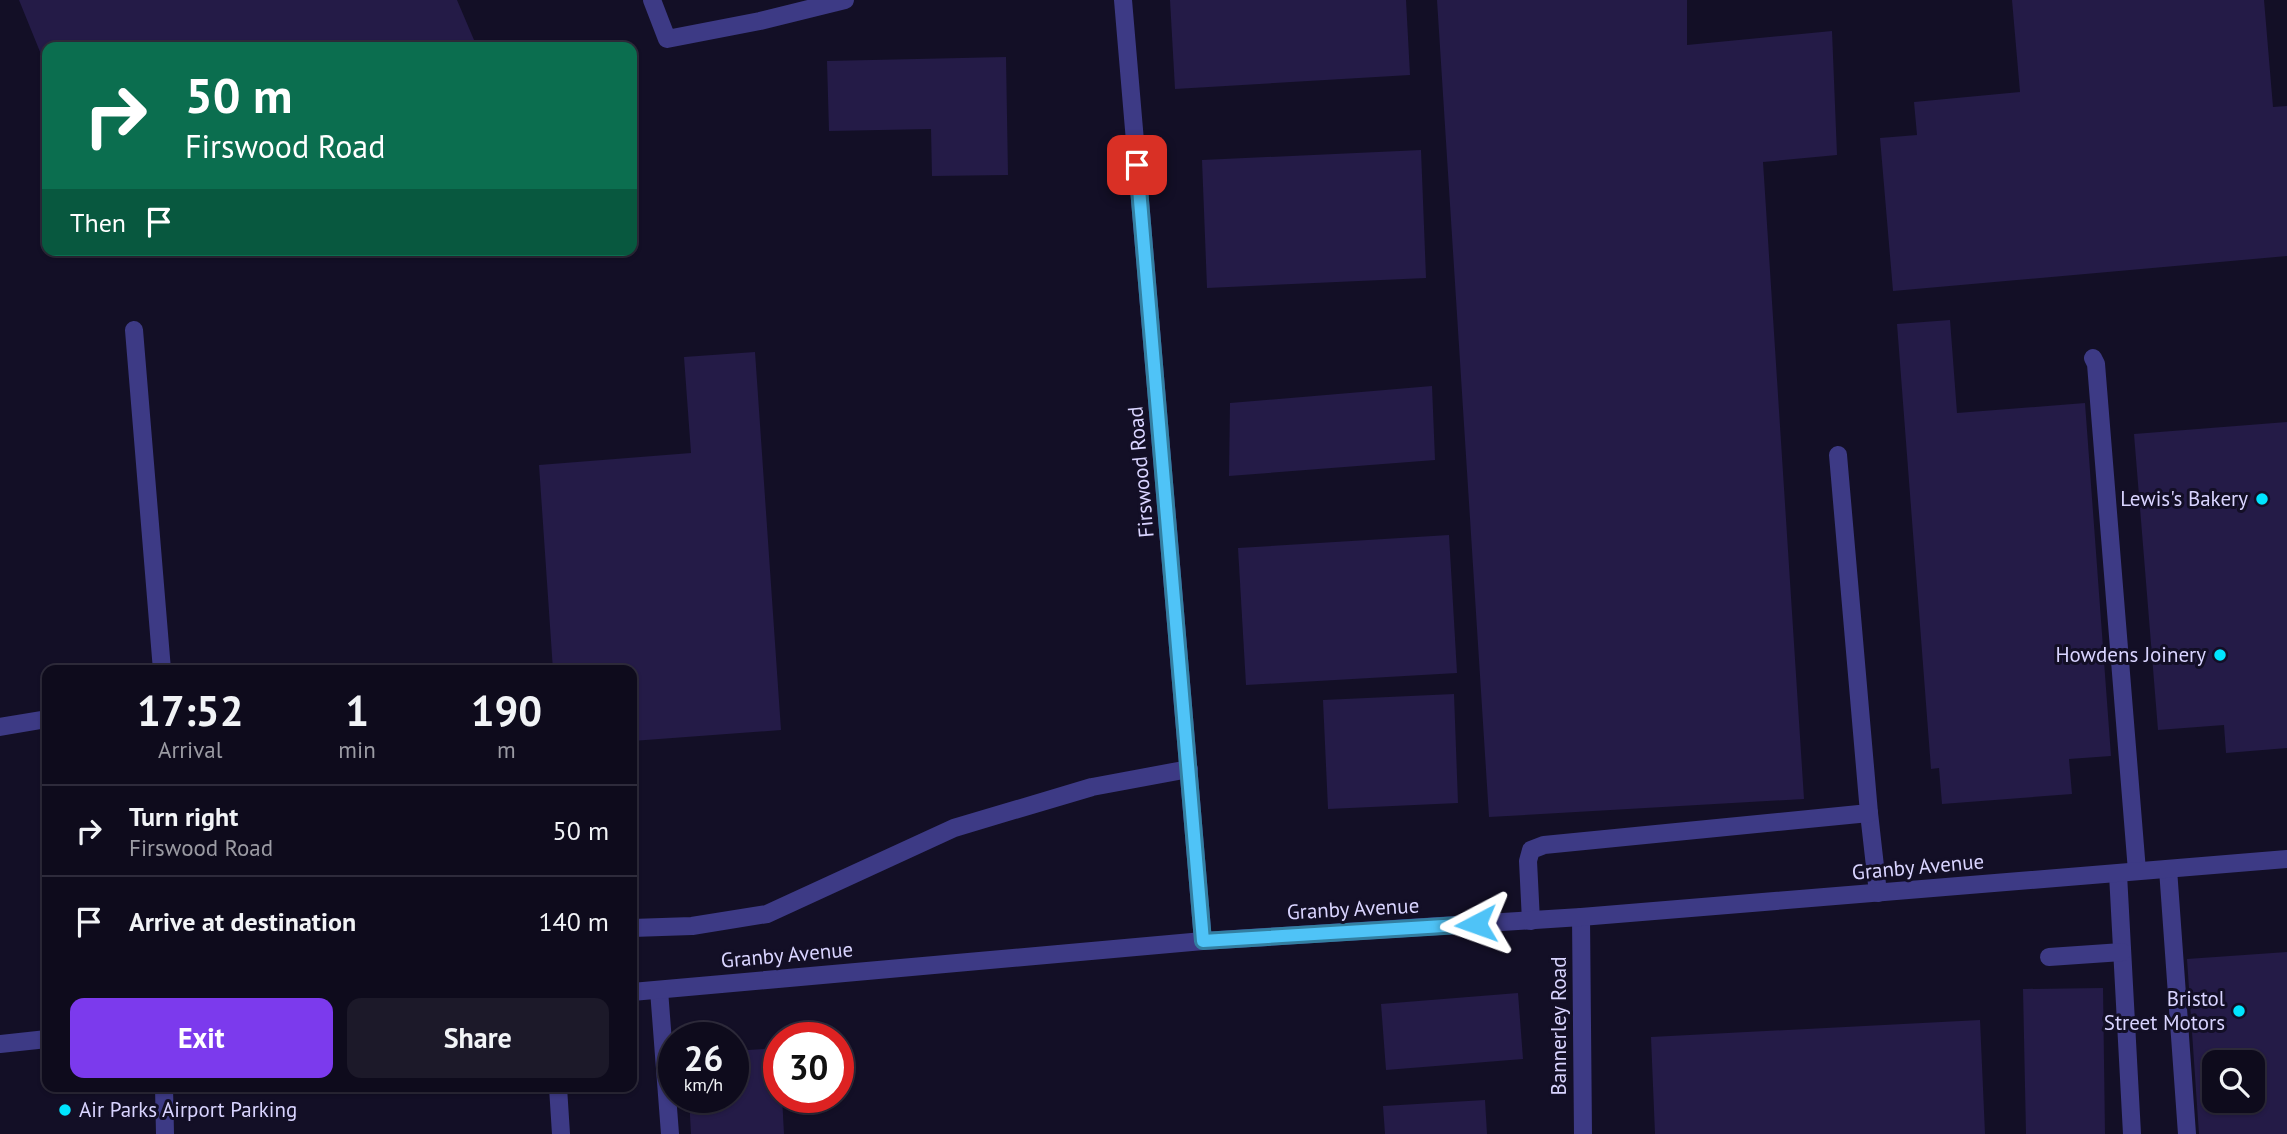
<!DOCTYPE html>
<html lang="en">
<head>
<meta charset="utf-8">
<style>
  :root { --surface:#0e0b1c; --page:#1c1929; --text:#f1f3f6; --muted:#9b9ba3; --line:#2e2b3b; --accent:#7c3aed }
  body { margin:0; font-family:"PT Sans",sans-serif; background:var(--page); color:var(--text); height:100vh; display:flex; flex-direction:column; font-size:26px; white-space:nowrap }
  * { box-sizing:border-box; margin:0 }
  p { font-size:23px; color:var(--muted) }
  .icon { flex:none; width:38px; height:38px; fill:none; stroke:currentColor; stroke-width:2; stroke-linecap:round; stroke-linejoin:round }
  .map { position:relative; flex:1; overflow:hidden }
  .drawer { position:absolute; left:42px; top:665px; width:595px; height:427px; display:flex; flex-direction:column; background:var(--surface); border-radius:14px; box-shadow:0 2px 5px #0004,0 0 0 2px var(--line) }
  .drawer>* { flex:none }
  .top-card { position:absolute; left:42px; top:42px; width:595px; height:214px; border-radius:14px; box-shadow:0 2px 5px #0004,0 0 0 2px var(--line); background:#0b6e4f; color:#fff; overflow:hidden }
  .fabs { position:absolute; left:2202px; top:1050px; display:grid; gap:14px }
  .fabs a { display:grid; place-items:center; width:63px; height:63px; border-radius:14px; background:var(--surface); box-shadow:0 2px 5px #0004,0 0 0 2px var(--line); font-size:35px }
  .speed { position:absolute; left:658px; top:1022px; display:flex; gap:14px; font-size:35px; font-weight:700; text-align:center }
  .speed>* { display:grid; place-content:center; width:91px; height:91px; border-radius:50%; background:var(--surface); box-shadow:0 2px 5px #0004,0 0 0 2px var(--line); line-height:1 }
  .speed small { font-size:18px; font-weight:400 }
  .speed .limit { border:10px solid #d22; background:#fff; color:#111 }
  .pin { position:absolute; display:grid; place-items:center; width:60px; height:60px; color:#fff; margin:-30px; border-radius:14px; box-shadow:0 4px 10px #0006 }
  .me { position:absolute; width:77px; margin:-38px; rotate:266deg; stroke-linejoin:round; filter:drop-shadow(0 0 5px #0008) }
  .turn { display:flex; align-items:center; gap:24px; height:147px; padding:0 28px; font-size:32px }
  .turn .icon { width:91px; height:91px; stroke-width:2.5 }
  .turn b { display:block; font-size:49px; line-height:60px }
  .then { display:flex; align-items:center; height:66px; padding:0 28px; background:#0003; gap:14px; font-size:26px }
  .eta { display:flex; justify-content:space-evenly; align-items:center; height:119px; text-align:center }
  .eta b { font-size:42px; font-weight:700; line-height:49px }
  .action { display:flex; gap:14px; margin-top:auto; padding:14px 28px }
  .action a { flex:1; height:80px; border-radius:14px; background:var(--accent); color:#fff; font-size:28px; font-weight:700; line-height:80px; text-align:center }
  .action a+a { background:var(--page); color:var(--text) }
  ul { padding:0; list-style:none }
  li { display:flex; align-items:center; gap:21px; height:91px; padding:0 28px; border-top:2px solid var(--line) }
  li div { flex:1 }
  li b { display:block; font-size:26px }
  li em { font-style:normal }
  .map>svg:first-child { display:block }
</style>
</head>
<body>
<div class="map">
<svg width="2287" height="1134" viewBox="0 0 2287 1134">
  <rect width="100%" height="100%" fill="#130f26"/>
  <!-- building -->
  <g fill="#241b47" fill-rule="evenodd">
    <polygon points="19,0 457,0 477,47 47,47 47,69"/>
    <polygon points="1170,0 1406,0 1410,75 1175,89"/>
    <polygon points="1437,0 1687,0 1687,45 1832,31 1837,155 1763,162 1804,799 1489,817"/>
    <polygon points="2012,0 2264,0 2273,107 2287,106 2287,256 1893,291 1880,138 1917,135 1914,102 2020,92"/>
    <polygon points="1006,57 1008,175 932,176 931,129 829,131 827,61"/>
    <polygon points="1421,150 1426,278 1207,288 1202,160"/>
    <polygon points="1950,320 1957,413 2085,403 2111,756 2069,759 2072,794 1942,804 1939,768 1931,769 1897,324"/>
    <polygon points="755,352 781,730 632,741 632,670 553,670 539,465 691,453 684,357"/>
    <polygon points="1432,386 1435,460 1229,476 1230,403"/>
    <polygon points="2287,422 2287,748 2226,753 2224,725 2158,730 2134,434"/>
    <polygon points="1449,535 1457,673 1246,685 1238,548"/>
    <polygon points="1454,694 1458,803 1328,809 1323,700"/>
    <path d="M2287,952V1134H2199L2187,959ZM2214,1062H2252V1101H2214Z"/>
    <polygon points="2103,988 2105,1134 2026,1134 2023,989"/>
    <polygon points="1518,993 1523,1059 1386,1070 1381,1004"/>
    <polygon points="1980,1020 1985,1134 1655,1134 1651,1037"/>
    <polygon points="779,1048 779,1097 782,1097 784,1134 691,1134 689,1097 733,1097 733,1051"/>
    <polygon points="1485,1100 1487,1134 1385,1134 1383,1106"/>
  </g>
  <g fill="none" stroke-linecap="round" stroke-linejoin="round">
    <!-- minor -->
    <g stroke="#3d3a85" stroke-width="18">
      <polyline points="652,0 667,39 760,21 845,0"/>
      <polyline points="1123,0 1203,941"/>
      <polyline points="134,330 162,670"/>
      <polyline points="2093,358 2096,364 2137,871"/>
      <polyline points="0,727 47,719"/>
      <polyline points="1869,813 1878,893"/>
      <polyline points="2168,869 2187,1134"/>
      <polyline points="2118,874 2132,1134"/>
      <polyline points="1581,917 1583,1134"/>
      <polyline points="1531,921 1528,861 1531,850 1544,845 1869,813 1838,455"/>
      <polyline points="632,928 692,926 767,914 954,828 1092,787 1189,769"/>
      <polyline points="2049,957 2122,952"/>
      <polyline points="659,990 670,1134"/>
      <polyline points="632,992 1203,941 1581,917 2287,859"/>
      <polyline points="0,1044 47,1039"/>
      <polyline points="164,1087 165,1134"/>
      <polyline points="558,1087 561,1134"/>
    </g>
  </g>
  <g fill="none" stroke-linecap="round" stroke-linejoin="round">
    <!-- route casing -->
    <g stroke="#337fa1" stroke-width="18">
      <polyline id="route" points="1137,165 1203,941 1476,924"/>
    </g>
    <!-- route -->
    <use href="#route" stroke="#4fc3f7" stroke-width="12"/>
  </g>
  <!-- markers -->
  <g fill="#00e5ff" stroke="#130f26" stroke-width="2.5">
    <circle cx="2262" cy="499" r="7"/>
    <circle cx="2220" cy="655" r="7"/>
    <circle cx="2239" cy="1011" r="7"/>
    <circle cx="65" cy="1110" r="7"/>
  </g>
  <g text-anchor="middle" stroke-width="6" stroke-linejoin="round" paint-order="stroke">
    <!-- street labels -->
    <g font-size="21" fill="#d9d4ff" stroke="#130f26">
      <text transform="translate(1141 472) rotate(-95)" y="7">Firswood Road</text>
      <text transform="translate(1918 867) rotate(-5)" y="7">Granby Avenue</text>
      <text transform="translate(1353 909) rotate(-3)" y="7">Granby Avenue</text>
      <text transform="translate(787 955) rotate(-5)" y="7">Granby Avenue</text>
      <text transform="translate(1559 1026) rotate(-90)" y="7">Bannerley Road</text>
    </g>
    <!-- poi labels -->
    <g font-size="21" fill="#d9d4ff" stroke="#130f26" text-anchor="end">
      <text x="2248" y="506">Lewis's Bakery</text>
      <text x="2206" y="662">Howdens Joinery</text>
      <text x="2225" y="1006">Bristol<tspan x="2225" dy="24">Street Motors</tspan></text>
      <text x="79" y="1117" text-anchor="start">Air Parks Airport Parking</text>
    </g>
  </g>
</svg>
<div class="fabs">
<a><svg class="icon" aria-label="search" viewBox="0 0 24 24"><circle cx="10" cy="10" r="6"/><path d="M15 15l6 6"/></svg></a>
</div>
<div class="speed"><div>26<small>km/h</small></div><div class="limit">30</div></div>
<div class="pin" style="left:1137px;top:165px;background:#d93025"><svg class="icon" aria-label="arrive" viewBox="0 0 24 24"><path d="M6 21V4h12l-3 4 3 4H6"/></svg></div>
<svg class="me" style="left:1476px;top:924px" viewBox="-20 -20 40 40"><path d="M0-17L14 15 0 8-14 15z" fill="#4fc3f7" stroke="#fff" stroke-width="4"/></svg>
<div class="top-card">
<div class="turn"><svg class="icon" aria-label="right" viewBox="0 0 24 24"><path d="M7 20v-9h11M14 6l5 5-5 5"/></svg><div><b>50 m</b>Firswood Road</div></div>
<div class="then">Then<svg class="icon" aria-label="arrive" viewBox="0 0 24 24"><path d="M6 21V4h12l-3 4 3 4H6"/></svg></div>
</div>
<section class="drawer">
<div class="eta">
<div><b>17:52</b><p>Arrival</p></div>
<div><b>1</b><p>min</p></div>
<div><b>190</b><p>m</p></div>
</div>
<ul>
<li><svg class="icon" aria-label="right" viewBox="0 0 24 24"><path d="M7 20v-9h11M14 6l5 5-5 5"/></svg><div><b>Turn right</b><p>Firswood Road</p></div><em>50 m</em></li>
<li><svg class="icon" aria-label="arrive" viewBox="0 0 24 24"><path d="M6 21V4h12l-3 4 3 4H6"/></svg><div><b>Arrive at destination</b></div><em>140 m</em></li>
</ul>
<div class="action"><a>Exit</a><a>Share</a></div>
</section>
</div>
</body>
</html>
